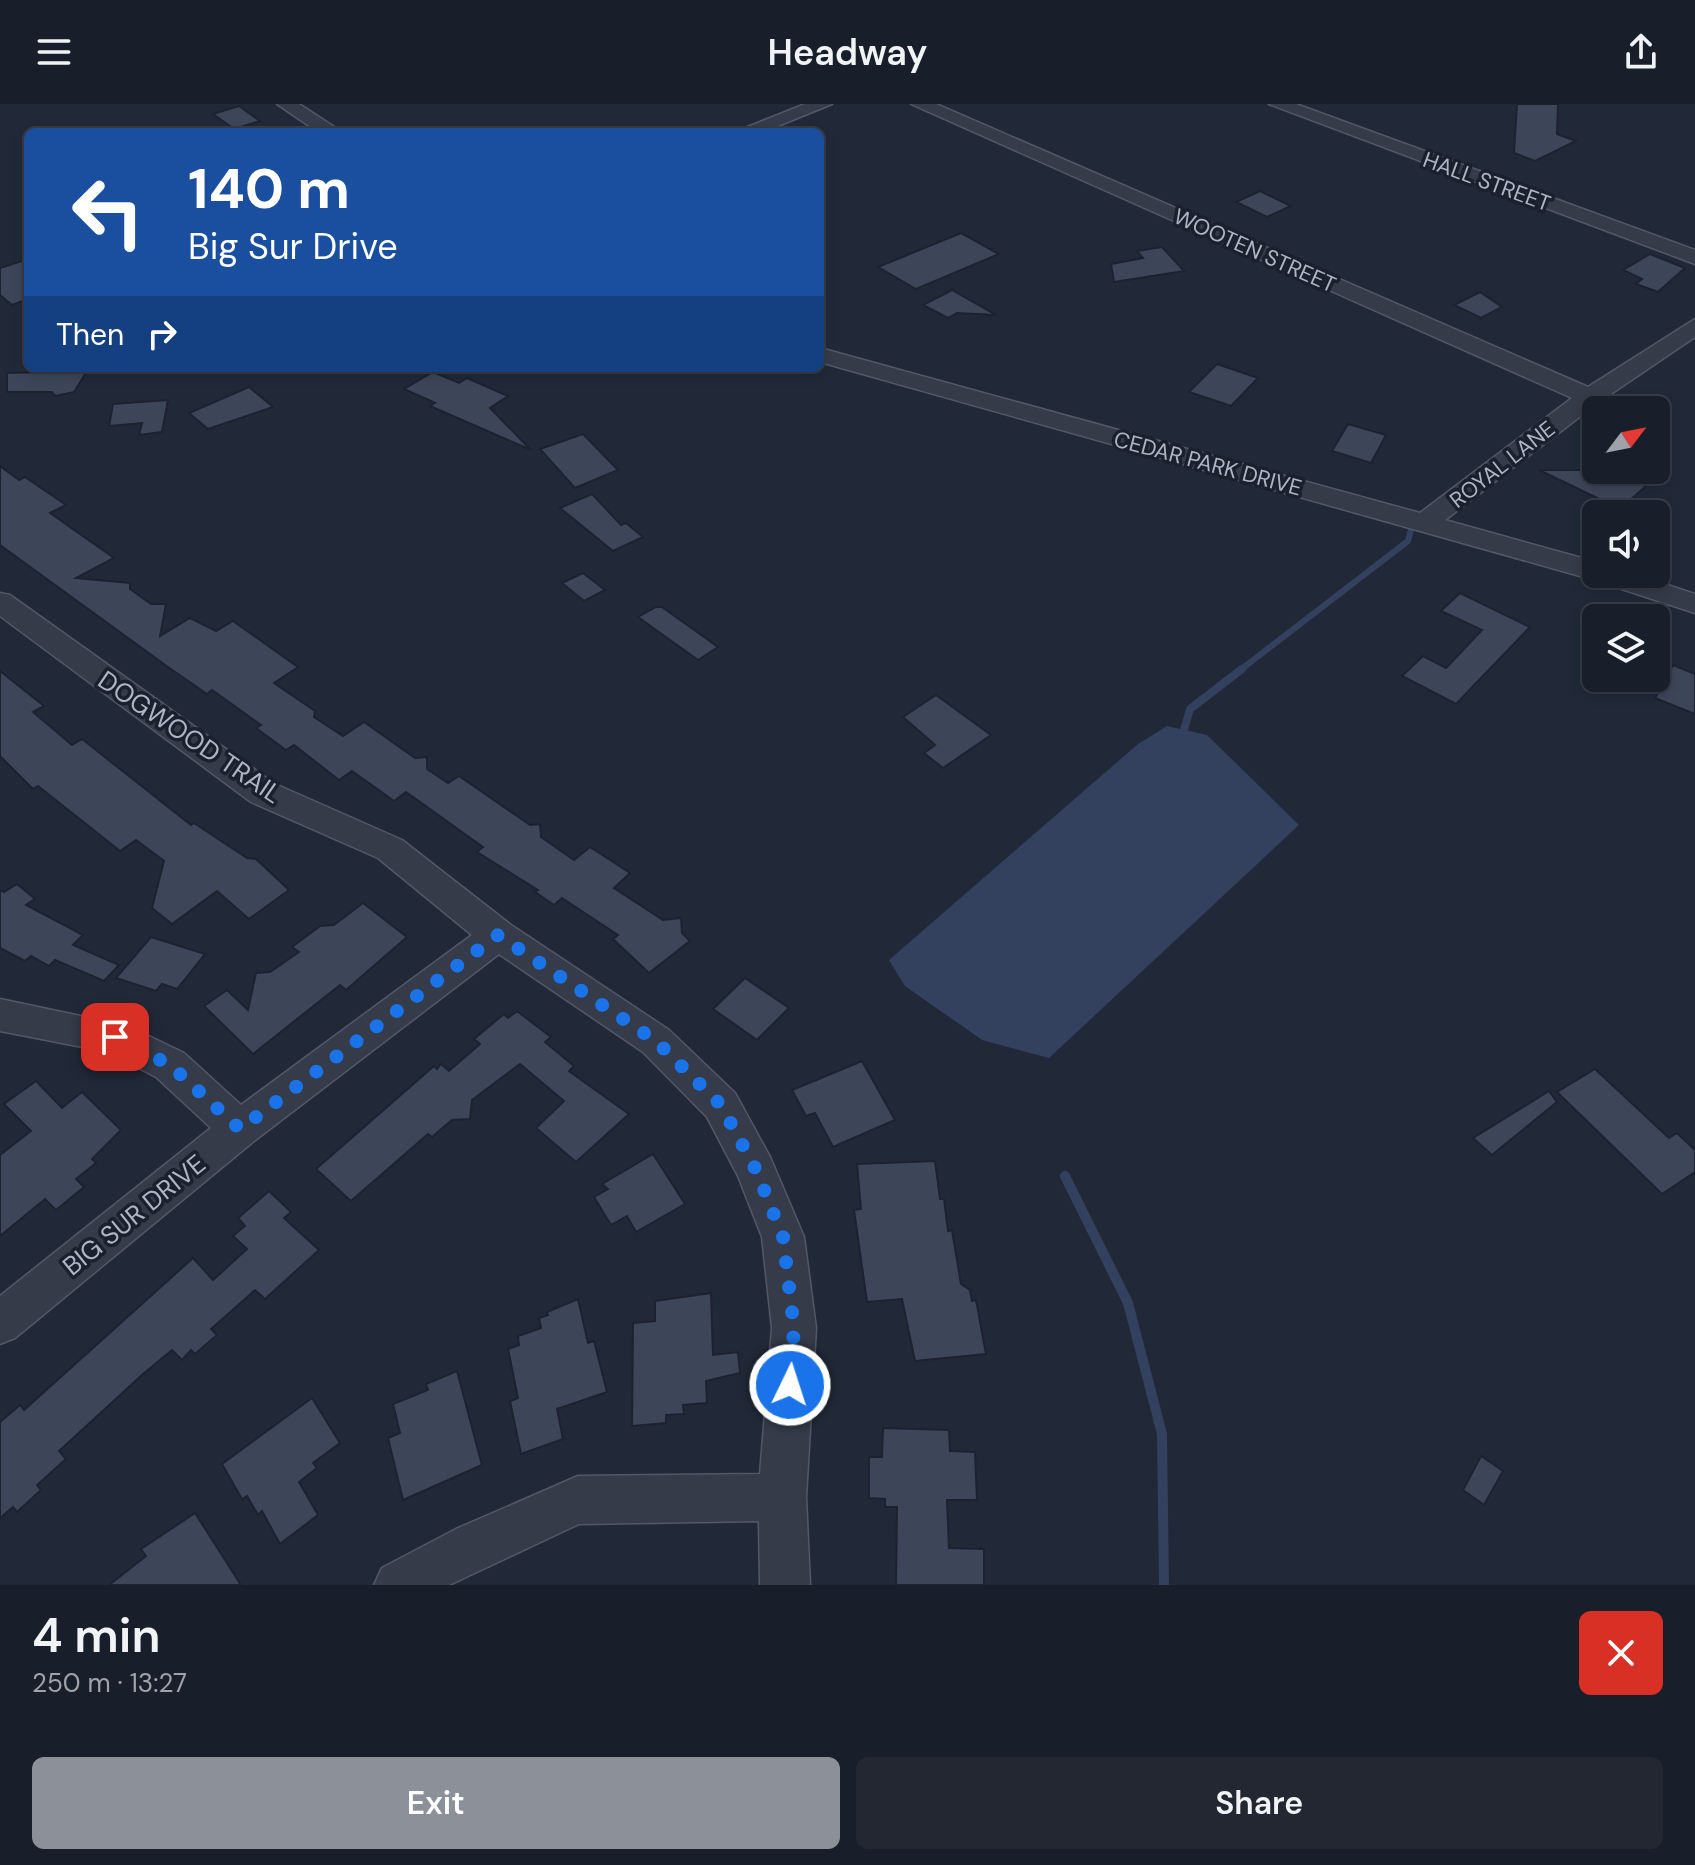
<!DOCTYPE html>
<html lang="en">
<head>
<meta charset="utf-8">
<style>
  :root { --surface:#191f2a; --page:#222732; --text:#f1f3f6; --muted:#9fa2a8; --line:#373d47; --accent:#8c9099 }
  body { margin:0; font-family:"DM Sans",sans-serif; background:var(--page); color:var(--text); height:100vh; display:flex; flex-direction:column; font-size:30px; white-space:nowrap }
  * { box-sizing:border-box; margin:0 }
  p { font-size:26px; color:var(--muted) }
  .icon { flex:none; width:44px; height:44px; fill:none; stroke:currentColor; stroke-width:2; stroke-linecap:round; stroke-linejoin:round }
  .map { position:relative; height:1481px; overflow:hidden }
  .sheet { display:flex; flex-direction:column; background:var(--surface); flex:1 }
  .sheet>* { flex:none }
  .hud { position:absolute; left:24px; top:24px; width:800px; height:244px; border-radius:12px; box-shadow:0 4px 12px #0003,0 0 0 2px var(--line); background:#1a4fa0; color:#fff; overflow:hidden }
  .needle { width:52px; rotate:58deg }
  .buttons { position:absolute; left:1582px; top:292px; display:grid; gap:16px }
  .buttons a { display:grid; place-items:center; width:88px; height:88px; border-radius:12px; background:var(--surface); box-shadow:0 4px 12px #0003,0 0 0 2px var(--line); font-size:40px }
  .pin { position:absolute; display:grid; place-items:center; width:68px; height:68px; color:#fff; margin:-34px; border-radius:16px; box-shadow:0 4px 12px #0006 }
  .me { position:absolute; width:88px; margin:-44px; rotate:4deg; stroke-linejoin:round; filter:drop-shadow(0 0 6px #0008) }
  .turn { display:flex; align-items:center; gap:28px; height:168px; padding:0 32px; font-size:36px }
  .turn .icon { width:104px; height:104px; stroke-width:2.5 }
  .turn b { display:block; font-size:56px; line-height:68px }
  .then { display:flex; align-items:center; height:76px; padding:0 32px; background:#0003; gap:16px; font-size:30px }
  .round { display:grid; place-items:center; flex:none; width:84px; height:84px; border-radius:12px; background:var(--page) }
  .summary { display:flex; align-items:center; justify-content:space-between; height:136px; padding:0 32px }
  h1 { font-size:48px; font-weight:600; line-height:60px }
  .cta { display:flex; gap:16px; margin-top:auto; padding:16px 32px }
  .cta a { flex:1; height:92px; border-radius:12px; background:var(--accent); color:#fff; font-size:32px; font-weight:600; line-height:92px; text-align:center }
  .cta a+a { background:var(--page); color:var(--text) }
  header { display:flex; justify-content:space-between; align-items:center; height:104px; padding:0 32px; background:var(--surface); font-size:36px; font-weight:600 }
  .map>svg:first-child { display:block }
</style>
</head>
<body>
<header><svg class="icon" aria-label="menu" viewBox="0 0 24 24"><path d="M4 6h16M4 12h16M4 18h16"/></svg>Headway<svg class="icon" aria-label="share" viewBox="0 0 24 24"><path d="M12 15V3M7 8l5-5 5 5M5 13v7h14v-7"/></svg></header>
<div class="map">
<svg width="1695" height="1481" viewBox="0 0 1695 1481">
  <rect width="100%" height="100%" fill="#212938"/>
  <!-- water -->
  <polygon fill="#33405e" points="1167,622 1207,631 1299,721 1049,954 982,936 905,882 889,856 1138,640"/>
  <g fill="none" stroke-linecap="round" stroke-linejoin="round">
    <!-- stream-far2 -->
    <polyline stroke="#33405e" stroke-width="6" points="1239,567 1408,437 1412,422"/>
    <!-- stream-far1 -->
    <polyline stroke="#33405e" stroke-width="8" points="1182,633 1190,605 1242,565"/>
    <!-- stream -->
    <polyline stroke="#33405e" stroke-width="10" points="1065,1072 1128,1199 1162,1330 1164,1481"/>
  </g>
  <!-- building -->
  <g fill="#3d4659" stroke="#1c2230" stroke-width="2">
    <polygon points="1517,0 1558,0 1557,30 1576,37 1535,57 1514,49"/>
    <polygon points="239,2 260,17 234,25 213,10"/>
    <polygon points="1260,87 1291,102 1267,113 1236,98"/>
    <polygon points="961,129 999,150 916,185 878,163"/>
    <polygon points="1162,143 1184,167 1114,178 1111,160 1143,154 1137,147"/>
    <polygon points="1650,150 1685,164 1658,188 1636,180 1642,175 1623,166"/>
    <polygon points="28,155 28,195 12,201 0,191 0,164"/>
    <polygon points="952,186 996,211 957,209 948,214 923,201"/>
    <polygon points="1480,188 1502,203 1481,214 1454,201"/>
    <polygon points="1217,260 1258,274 1231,302 1189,288"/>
    <polygon points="87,267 74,288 55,292 52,288 7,288 7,269"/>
    <polygon points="433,268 459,279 467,274 508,292 490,304 531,346 430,302 435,299 404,285"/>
    <polygon points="249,283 273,303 208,325 189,309"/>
    <polygon points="168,296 162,328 139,331 142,319 109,322 113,300"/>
    <polygon points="1348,320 1386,331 1371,359 1332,347"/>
    <polygon points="583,330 618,366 575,384 540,345"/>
    <polygon points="0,362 19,376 25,373 66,401 50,409 114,454 76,474 130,479 130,485 151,500 166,500 160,532 190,514 216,527 233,517 298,563 274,579 315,607 314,613 343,632 364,618 415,654 427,653 427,665 448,679 459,672 530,721 540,720 541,733 574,756 590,743 630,769 614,784 663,816 681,814 682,829 690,837 649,869 613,835 618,831 562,794 554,801 535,788 538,786 477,748 483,743 406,688 394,697 352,667 339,676 294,641 286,646 256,624 261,621 212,586 207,590 168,563 0,441"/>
    <polygon points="1589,362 1596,366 1664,366 1620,405 1539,366 1584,366"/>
    <polygon points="592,390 621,421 626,419 643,433 613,447 560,404"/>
    <polygon points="583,469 605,486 584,497 562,479"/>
    <polygon points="1460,489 1530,523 1456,600 1402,572 1423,552 1446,564 1482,526 1441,507"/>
    <polygon points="656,503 662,503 718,543 698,556 638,513"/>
    <polygon points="1673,561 1695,570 1695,610 1655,594"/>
    <polygon points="0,567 44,602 33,608 72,641 82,635 191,721 194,719 247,754 256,755 289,786 249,815 217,787 172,820 152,804 164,757 136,736 120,747 38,682 33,685 0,652"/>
    <polygon points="936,591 991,631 943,664 924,649 935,641 903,613"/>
    <polygon points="17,780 35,795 26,801 83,831 73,841 119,861 104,877 55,856 49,862 31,852 25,857 0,844 0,786 4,788"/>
    <polygon points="363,799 407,833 346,886 340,881 253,950 204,902 227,886 248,906 256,869 270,868 299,848 292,843 320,822 334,821"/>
    <polygon points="151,833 205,850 177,885 162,880 156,887 116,874"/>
    <polygon points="745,874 789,904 757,936 713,905"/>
    <polygon points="517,907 551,933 545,938 574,962 569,967 629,1010 576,1058 536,1024 564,997 520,960 472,996 470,1015 452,1016 432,1033 428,1030 351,1097 316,1065 434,962 437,965 441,960 449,967 480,940 474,935 504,910 508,914"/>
    <polygon points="862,957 895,1016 833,1043 815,1009 806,1012 792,986"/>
    <polygon points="1595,965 1669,1034 1677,1029 1695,1046 1695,1068 1662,1090 1557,988"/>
    <polygon points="36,977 62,1004 82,988 121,1026 92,1055 96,1059 76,1075 84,1083 56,1106 45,1095 0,1132 0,1051 31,1027 4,1000"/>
    <polygon points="1549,987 1557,998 1492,1051 1473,1034"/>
    <polygon points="653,1050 685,1100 636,1128 627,1112 611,1121 594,1093 608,1085 602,1080"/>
    <polygon points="935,1057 940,1095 944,1095 948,1127 952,1126 961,1180 970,1186 972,1197 976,1196 986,1250 915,1257 902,1195 867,1198 854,1106 861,1105 857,1060"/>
    <polygon points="269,1087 291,1108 284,1114 319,1146 265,1195 255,1186 211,1225 217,1231 195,1250 191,1246 182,1256 172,1246 143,1270 59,1347 66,1355 37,1381 41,1386 17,1408 13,1403 0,1414 0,1318 20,1301 24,1306 193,1154 213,1176 247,1145 233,1132 245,1122 238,1114"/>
    <polygon points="711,1189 713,1251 738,1248 740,1269 706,1277 707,1299 683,1301 684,1310 666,1311 666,1319 632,1322 633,1219 655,1217 655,1197"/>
    <polygon points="578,1195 588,1239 594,1237 607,1288 557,1305 563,1335 521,1350 510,1297 518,1294 508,1245 519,1241 518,1232 541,1224 539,1214 548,1211 547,1208"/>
    <polygon points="457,1267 482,1361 403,1396 388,1334 400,1329 393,1300 428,1286 426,1280"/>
    <polygon points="312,1294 340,1339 313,1359 317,1364 299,1378 318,1411 280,1440 262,1407 258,1411 247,1392 242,1395 222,1360"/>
    <polygon points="883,1324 949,1326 950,1347 975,1348 977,1396 947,1396 949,1444 984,1445 984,1481 896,1481 897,1403 885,1403 885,1395 869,1394 869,1353 882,1353"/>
    <polygon points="1481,1352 1503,1367 1484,1401 1463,1386"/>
    <polygon points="195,1409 241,1481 109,1481 146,1452 141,1445"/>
  </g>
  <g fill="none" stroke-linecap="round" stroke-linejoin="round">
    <!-- minor casing -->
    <g stroke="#525867" stroke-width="3">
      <g id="minor">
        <polygon points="277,0 299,0 342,28 318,28"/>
        <polygon points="805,0 832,0 763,28 735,28"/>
        <polygon points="911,0 936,0 1588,283 1695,215 1695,233 1599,298 1445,416 1596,458 1596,470 1634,470 1695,490 1695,509 1594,476 820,258 820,244 1420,409 1572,294"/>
        <polygon points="1269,0 1296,0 1695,146 1695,160"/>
        <polygon points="0,489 10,491 275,680 402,736 511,821 669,926 735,989 770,1053 804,1133 816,1224 806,1393 810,1481 760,1481 759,1417 579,1420 449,1481 374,1481 382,1464 456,1425 578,1372 760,1370 772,1224 762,1133 738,1072 707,1013 643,948 499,850 254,1037 15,1234 0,1240 0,1192 211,1024 156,973 108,948 0,927 0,895 128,922 184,949 241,1001 472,831 378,754 251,698 0,512"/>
      </g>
    </g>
    <!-- minor -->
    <use href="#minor" fill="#353b49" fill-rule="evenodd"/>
  </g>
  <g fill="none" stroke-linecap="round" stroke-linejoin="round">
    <!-- route -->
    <polyline stroke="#1a73e8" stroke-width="14" stroke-dasharray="0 25.2" points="115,933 170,961 240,1025 498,831 656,937 721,1001 756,1066 783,1133 794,1224 790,1281"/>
  </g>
  <g text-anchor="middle" stroke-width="7" stroke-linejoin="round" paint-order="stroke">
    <!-- far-street labels -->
    <g font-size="22" fill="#afb5c5" stroke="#1a202d">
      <text transform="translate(1487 77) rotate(20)" y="8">HALL STREET</text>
      <text transform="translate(1255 146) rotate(24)" y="8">WOOTEN STREET</text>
      <text transform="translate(1208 359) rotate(15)" y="8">CEDAR PARK DRIVE</text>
      <text transform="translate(1502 360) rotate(-38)" y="8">ROYAL LANE</text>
    </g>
    <!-- street labels -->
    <g font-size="26" fill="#afb5c5" stroke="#1a202d">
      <text transform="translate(190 633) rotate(34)" y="9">DOGWOOD TRAIL</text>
      <text transform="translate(134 1111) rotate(-39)" y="9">BIG SUR DRIVE</text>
    </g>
  </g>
</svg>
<div class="buttons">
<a><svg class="needle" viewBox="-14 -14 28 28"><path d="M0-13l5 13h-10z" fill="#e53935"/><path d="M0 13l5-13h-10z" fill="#9fa2a8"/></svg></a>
<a><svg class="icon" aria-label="sound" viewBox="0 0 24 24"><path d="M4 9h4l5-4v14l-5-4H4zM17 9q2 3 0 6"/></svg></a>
<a><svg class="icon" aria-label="layers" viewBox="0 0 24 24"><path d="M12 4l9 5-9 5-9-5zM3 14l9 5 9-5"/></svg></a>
</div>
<div class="pin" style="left:115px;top:933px;background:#d93025"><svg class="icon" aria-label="arrive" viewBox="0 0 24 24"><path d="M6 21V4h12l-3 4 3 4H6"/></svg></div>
<svg class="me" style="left:790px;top:1281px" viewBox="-20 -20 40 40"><circle r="17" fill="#1a73e8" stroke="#fff" stroke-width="3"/><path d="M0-11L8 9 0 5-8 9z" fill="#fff"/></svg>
<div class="hud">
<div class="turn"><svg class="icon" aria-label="left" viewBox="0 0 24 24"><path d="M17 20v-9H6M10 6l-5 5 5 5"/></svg><div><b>140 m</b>Big Sur Drive</div></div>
<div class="then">Then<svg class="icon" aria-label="right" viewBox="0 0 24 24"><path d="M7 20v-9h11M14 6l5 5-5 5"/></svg></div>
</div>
</div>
<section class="sheet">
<div class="summary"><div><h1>4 min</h1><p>250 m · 13:27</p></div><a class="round" style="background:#d93025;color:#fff"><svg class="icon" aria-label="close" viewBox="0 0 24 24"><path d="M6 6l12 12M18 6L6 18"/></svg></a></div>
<div class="cta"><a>Exit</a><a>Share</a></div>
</section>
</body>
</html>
